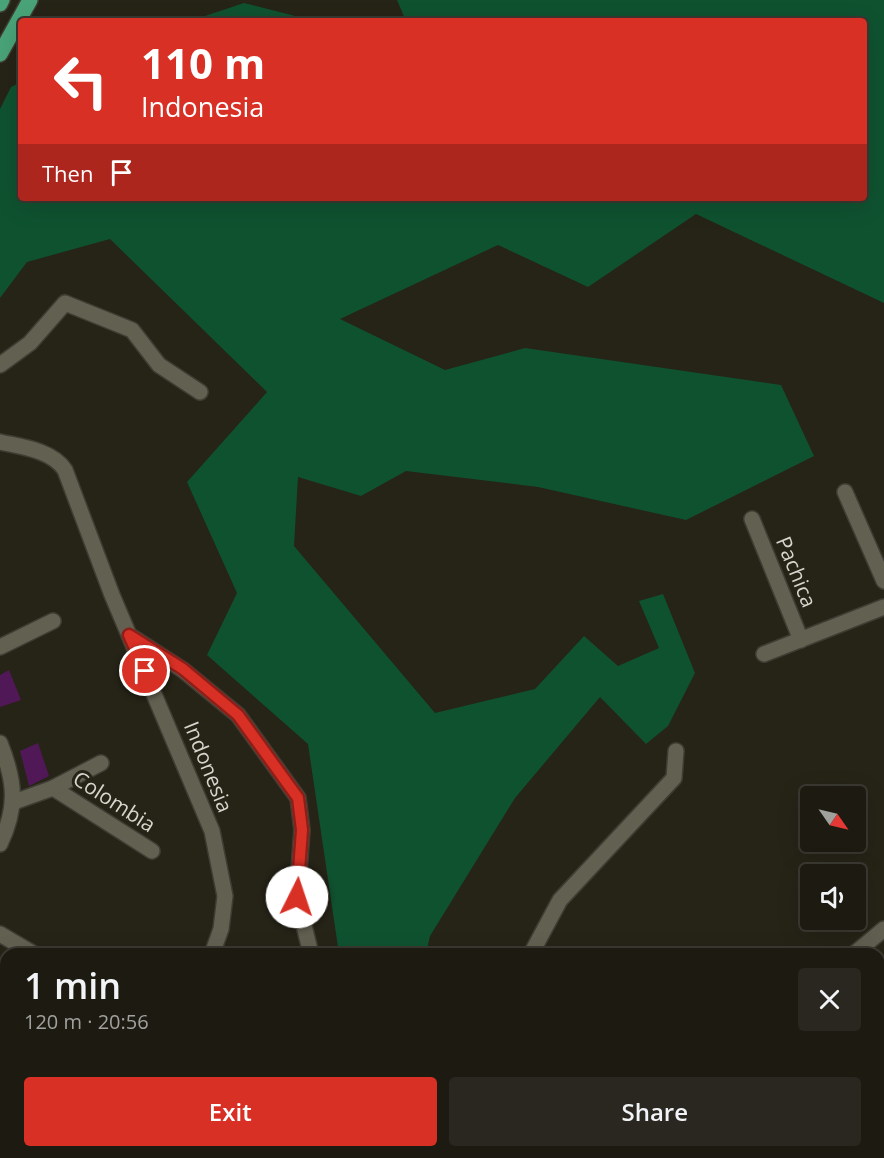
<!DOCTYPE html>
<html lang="en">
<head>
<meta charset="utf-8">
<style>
  :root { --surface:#1c1a11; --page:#29271f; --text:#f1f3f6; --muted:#a0a19f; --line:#3a3831; --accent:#d93025 }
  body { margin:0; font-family:"Open Sans",sans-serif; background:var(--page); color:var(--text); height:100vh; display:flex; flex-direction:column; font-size:22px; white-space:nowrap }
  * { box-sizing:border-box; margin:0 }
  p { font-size:20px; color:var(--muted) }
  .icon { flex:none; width:33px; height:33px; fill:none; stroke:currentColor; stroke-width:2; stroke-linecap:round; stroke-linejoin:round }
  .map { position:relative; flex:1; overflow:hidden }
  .details { position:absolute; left:0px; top:948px; width:885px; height:210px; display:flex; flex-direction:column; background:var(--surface); border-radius:18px 18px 0 0; box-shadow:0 6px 24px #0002,0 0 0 2px var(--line) }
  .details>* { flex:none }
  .top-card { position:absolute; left:18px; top:18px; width:849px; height:183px; border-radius:6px; box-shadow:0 6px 24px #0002,0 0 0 2px var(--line); background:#d93025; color:#fff; overflow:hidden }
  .needle { width:39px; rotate:124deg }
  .buttons { position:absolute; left:800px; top:786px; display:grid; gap:12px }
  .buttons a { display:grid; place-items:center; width:66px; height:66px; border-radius:6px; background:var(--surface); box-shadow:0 6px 24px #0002,0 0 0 2px var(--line); font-size:30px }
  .pin { position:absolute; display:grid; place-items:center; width:51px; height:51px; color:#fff; margin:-26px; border:3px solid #fff; border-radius:50%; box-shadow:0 2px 6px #0007 }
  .me { position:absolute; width:66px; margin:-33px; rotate:4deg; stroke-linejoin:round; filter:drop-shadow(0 0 4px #0008) }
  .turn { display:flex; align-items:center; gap:21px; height:126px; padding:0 24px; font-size:27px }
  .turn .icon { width:78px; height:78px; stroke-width:2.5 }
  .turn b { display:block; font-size:42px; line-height:51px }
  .then { display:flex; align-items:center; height:57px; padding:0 24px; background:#0003; gap:12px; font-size:22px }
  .round { display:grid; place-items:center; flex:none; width:63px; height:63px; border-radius:6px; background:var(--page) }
  .summary { display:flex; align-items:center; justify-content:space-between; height:102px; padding:0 24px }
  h1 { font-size:36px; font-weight:600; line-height:45px }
  .button { display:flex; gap:12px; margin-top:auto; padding:12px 24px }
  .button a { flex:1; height:69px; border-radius:6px; background:var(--accent); color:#fff; font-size:24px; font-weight:600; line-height:69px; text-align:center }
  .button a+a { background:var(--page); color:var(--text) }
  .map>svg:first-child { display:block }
</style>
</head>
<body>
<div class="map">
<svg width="884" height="1158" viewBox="0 0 884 1158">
  <rect width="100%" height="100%" fill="#262317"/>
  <!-- green -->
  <g fill="#0f5230">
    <polygon points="397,0 884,0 884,303 696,214 588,287 498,245 340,319 445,370 525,348 781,385 814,456 686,520 538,487 406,471 361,496 298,477 294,546 435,713 535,689 584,636 618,666 659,648 639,601 663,594 695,673 668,726 646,744 600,697 515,798 430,936 426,954 339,954 308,744 207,655 237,593 187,482 267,392 110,239 27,262 0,298 0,109 11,87 21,82 21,198 864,198 864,21 406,21"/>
    <polygon points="244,3 315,21 190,21"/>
  </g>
  <!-- building -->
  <g fill="#511857">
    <polygon points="9,670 21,700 0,707 0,675"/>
    <polygon points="38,743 49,776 29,786 20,751"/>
    <polygon points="0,961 6,965 6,986 0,995"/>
    <polygon points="6,1047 6,1074 0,1083 0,1057"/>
  </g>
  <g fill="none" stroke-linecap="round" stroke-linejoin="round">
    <!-- minor casing -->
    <g stroke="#3f3d33" stroke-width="18">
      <g id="minor">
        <polyline points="0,365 30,343 65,303 132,330 159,365 200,392"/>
        <path d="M0,442C22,447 52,450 65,470L112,595L212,831L225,896L221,929L212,954"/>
        <polyline points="845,492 884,581"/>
        <polyline points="752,519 801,640"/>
        <polyline points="129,635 183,670 238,715 298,798 302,830 297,897 311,954"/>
        <polyline points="0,647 53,621"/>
        <polyline points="764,654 884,607"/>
        <path d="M0,743C15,781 18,806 0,844"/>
        <polyline points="53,788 152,851"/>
        <polyline points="14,802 53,788 101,763"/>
        <polyline points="0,934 34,954"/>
        <polyline points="531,954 560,900 674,778 676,751"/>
        <polyline points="854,954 884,929"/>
        <polyline points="0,1109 6,1112"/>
        <polyline points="72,1152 82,1158"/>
        <polyline points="355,1152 363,1158"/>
        <polyline points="620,1152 635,1158"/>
        <polyline points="772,1152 774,1158"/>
        <polyline points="306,1158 309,1152"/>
      </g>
    </g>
    <!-- major casing -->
    <g stroke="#3f3d33" stroke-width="18">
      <g id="major">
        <polyline points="0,4 2,0"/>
        <polyline points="0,54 30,0"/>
      </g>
    </g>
    <!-- minor -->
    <use href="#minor" stroke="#626051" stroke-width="15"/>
    <!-- major -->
    <use href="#major" stroke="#49a378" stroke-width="15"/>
  </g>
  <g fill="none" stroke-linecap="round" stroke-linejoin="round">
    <!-- route casing -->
    <g stroke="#8d1f18" stroke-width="15">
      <polyline id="route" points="145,671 129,635 183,669 238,715 298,798 302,830 297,897"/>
    </g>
    <!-- route -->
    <use href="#route" stroke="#d93025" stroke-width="10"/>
  </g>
  <g text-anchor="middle" stroke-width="6" stroke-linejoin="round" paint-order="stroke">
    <!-- street labels -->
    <g font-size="21" fill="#d7d5cd" stroke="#262317">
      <text transform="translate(796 572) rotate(68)" y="7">Pachica</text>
      <text transform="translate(208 767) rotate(68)" y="7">Indonesia</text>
      <text transform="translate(114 802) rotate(33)" y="7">Colombia</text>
    </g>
  </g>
</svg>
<div class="buttons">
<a><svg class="needle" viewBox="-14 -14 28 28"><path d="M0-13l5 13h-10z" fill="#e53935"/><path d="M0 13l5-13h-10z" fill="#a0a19f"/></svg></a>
<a><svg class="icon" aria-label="sound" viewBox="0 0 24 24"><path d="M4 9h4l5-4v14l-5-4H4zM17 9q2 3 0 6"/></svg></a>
</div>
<div class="pin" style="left:145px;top:671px;background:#d93025"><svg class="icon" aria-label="arrive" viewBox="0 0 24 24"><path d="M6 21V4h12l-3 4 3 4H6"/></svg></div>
<svg class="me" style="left:297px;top:897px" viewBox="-20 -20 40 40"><circle r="19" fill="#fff"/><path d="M0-13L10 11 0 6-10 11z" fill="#d93025"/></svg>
<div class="top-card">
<div class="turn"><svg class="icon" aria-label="left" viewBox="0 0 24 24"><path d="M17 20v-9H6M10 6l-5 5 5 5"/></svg><div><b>110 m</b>Indonesia</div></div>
<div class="then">Then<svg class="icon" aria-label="arrive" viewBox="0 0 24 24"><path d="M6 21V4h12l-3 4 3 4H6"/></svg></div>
</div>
<section class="details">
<div class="summary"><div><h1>1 min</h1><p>120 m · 20:56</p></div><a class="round"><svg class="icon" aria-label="close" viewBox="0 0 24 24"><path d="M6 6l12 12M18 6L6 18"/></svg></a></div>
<div class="button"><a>Exit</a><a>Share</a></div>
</section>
</div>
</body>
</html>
